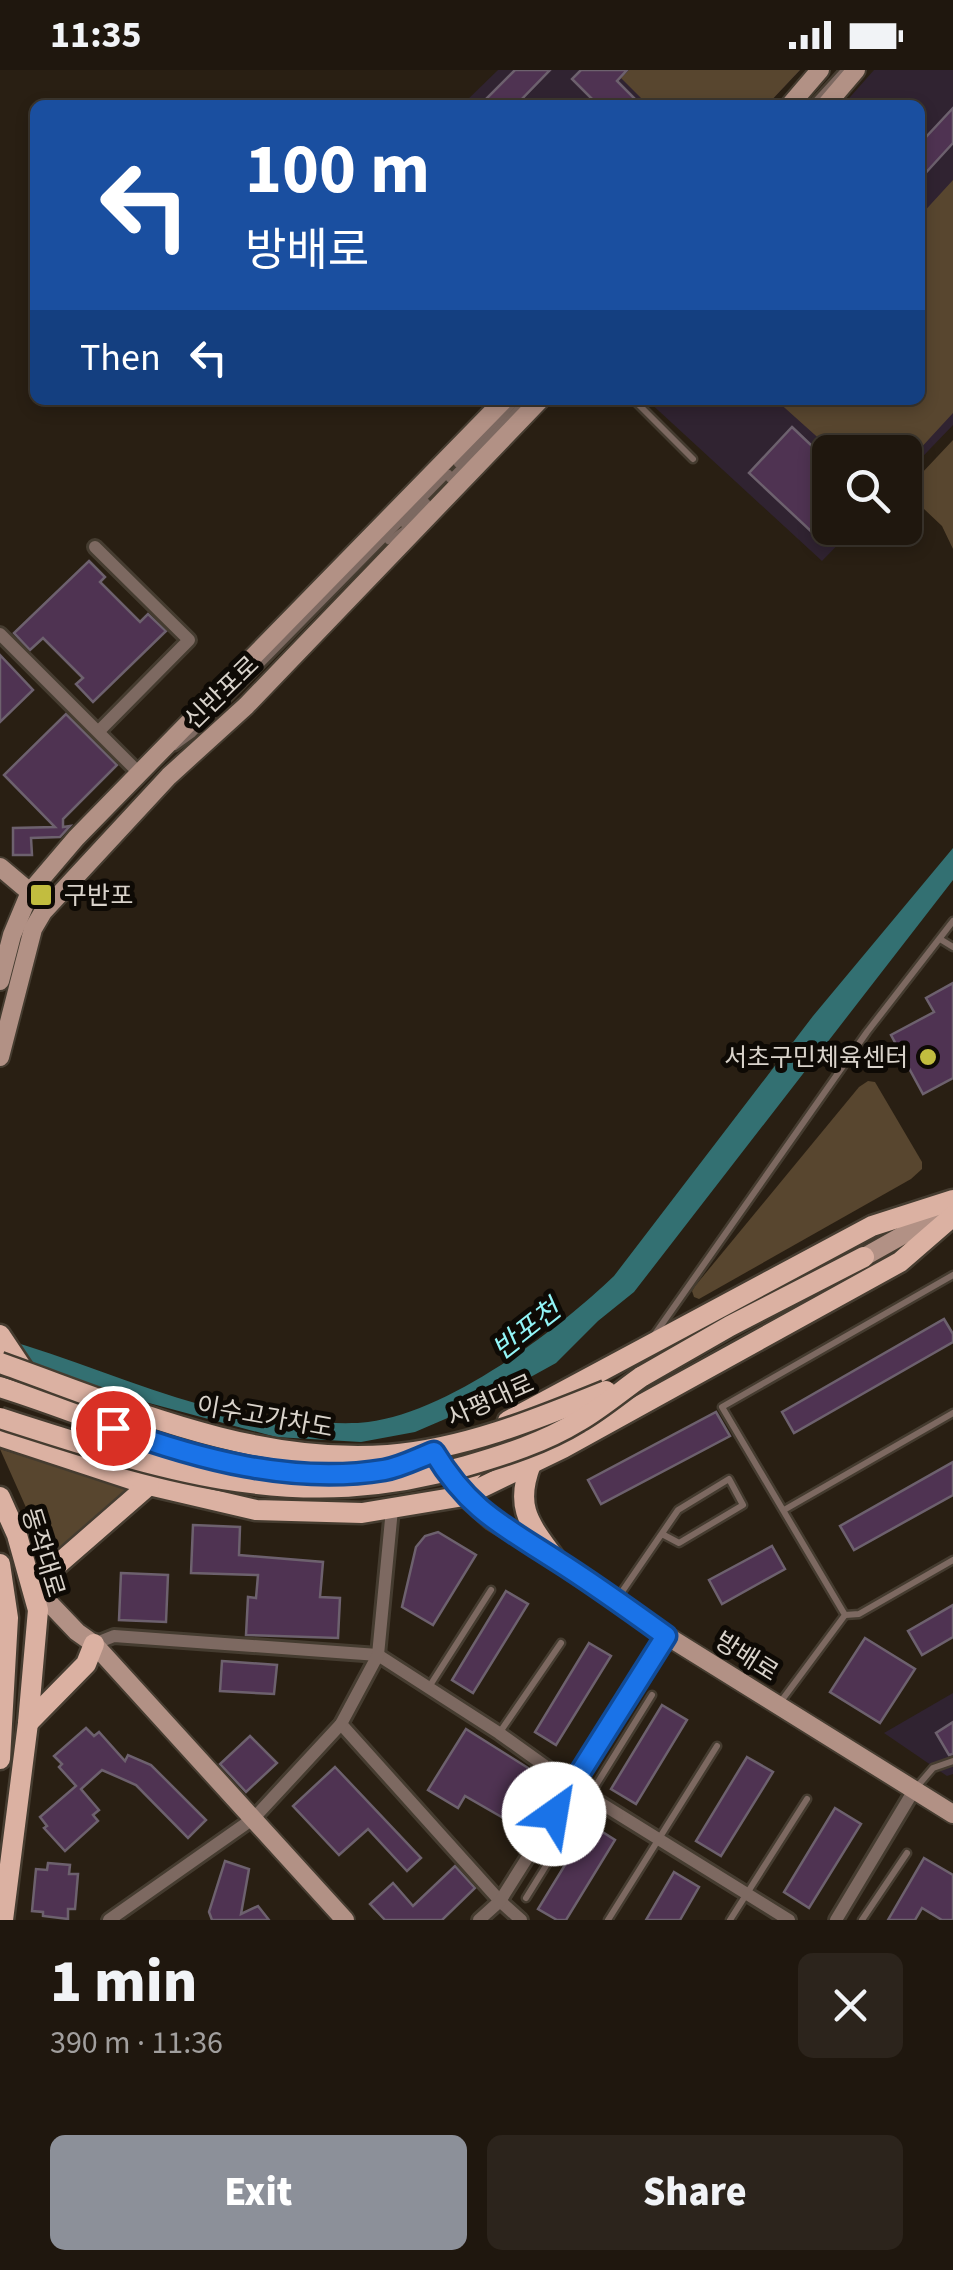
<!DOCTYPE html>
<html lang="en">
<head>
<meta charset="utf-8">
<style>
  :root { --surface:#1f170e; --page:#2c241c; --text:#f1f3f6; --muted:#a19f9e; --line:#3c362e; --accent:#8c9099 }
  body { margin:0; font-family:"Source Sans 3","Noto Sans KR",sans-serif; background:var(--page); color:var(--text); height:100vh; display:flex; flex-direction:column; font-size:38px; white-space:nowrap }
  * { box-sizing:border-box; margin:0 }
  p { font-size:32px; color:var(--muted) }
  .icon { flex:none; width:55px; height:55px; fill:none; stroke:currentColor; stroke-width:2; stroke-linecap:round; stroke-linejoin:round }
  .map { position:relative; height:1850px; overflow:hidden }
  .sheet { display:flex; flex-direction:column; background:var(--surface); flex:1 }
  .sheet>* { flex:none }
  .hud { position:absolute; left:30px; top:30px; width:895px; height:305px; border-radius:15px; box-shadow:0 5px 15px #0003,0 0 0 2px var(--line); background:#1a4fa0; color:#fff; overflow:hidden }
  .buttons { position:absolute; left:812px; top:365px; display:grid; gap:20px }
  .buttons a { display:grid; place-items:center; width:110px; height:110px; border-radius:15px; background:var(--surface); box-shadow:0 5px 15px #0003,0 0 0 2px var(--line); font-size:50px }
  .pin { position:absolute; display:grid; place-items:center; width:85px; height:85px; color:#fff; margin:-42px; border:5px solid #fff; border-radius:50%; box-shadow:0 2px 10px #0007 }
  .me { position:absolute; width:110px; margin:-55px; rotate:32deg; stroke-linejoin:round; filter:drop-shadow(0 0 8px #0008) }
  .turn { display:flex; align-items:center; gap:35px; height:210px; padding:0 50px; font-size:45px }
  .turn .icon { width:130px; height:130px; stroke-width:2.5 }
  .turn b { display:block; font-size:70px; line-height:85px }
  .then { display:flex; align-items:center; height:95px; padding:0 50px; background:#0003; gap:20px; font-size:38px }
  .round { display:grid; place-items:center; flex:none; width:105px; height:105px; border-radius:15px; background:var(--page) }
  .head { display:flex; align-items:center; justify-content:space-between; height:170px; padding:0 50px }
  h1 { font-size:60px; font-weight:800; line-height:75px }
  .primary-button { display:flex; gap:20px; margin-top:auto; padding:20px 50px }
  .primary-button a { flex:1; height:115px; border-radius:15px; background:var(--accent); color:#fff; font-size:40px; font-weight:800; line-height:115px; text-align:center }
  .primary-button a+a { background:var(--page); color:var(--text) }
  .status { display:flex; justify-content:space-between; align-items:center; height:70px; padding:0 50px; background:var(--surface); direction:ltr }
  .status svg { height:28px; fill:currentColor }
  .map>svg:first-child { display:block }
</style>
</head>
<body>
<div class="status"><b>11:35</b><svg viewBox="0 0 49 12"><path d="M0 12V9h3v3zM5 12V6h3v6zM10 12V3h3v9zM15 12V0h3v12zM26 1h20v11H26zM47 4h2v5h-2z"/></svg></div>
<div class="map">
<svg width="953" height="1850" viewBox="0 0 953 1850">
  <rect width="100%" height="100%" fill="#291f13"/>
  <!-- education -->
  <g fill="#302331">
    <polygon points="498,0 800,0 767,35 462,35"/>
    <polygon points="874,0 953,0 953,355 905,405 905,382 830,382 830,458 854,458 822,491 647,330 920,330 920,35 843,35"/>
    <polygon points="953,1623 953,1704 947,1706 884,1663"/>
  </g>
  <!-- green -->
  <g fill="#58462f">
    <polygon points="629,0 800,0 767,35 648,35 621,8"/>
    <polygon points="953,110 953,343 906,394 905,382 834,382 776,330 920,330 920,146"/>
    <polygon points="953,370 953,479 942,456 905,421"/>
    <polygon points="868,1011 875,1012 922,1092 922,1099 911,1109 699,1229 694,1227 692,1221 695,1216 859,1017"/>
    <polygon points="0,1379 133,1420 45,1496 28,1442"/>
  </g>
  <!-- water -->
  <path fill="#337072" d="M953,778V810L634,1222L598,1251L556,1293L487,1331L415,1362L361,1372L276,1367L0,1293V1268C68,1287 134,1316 202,1335C241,1345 329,1357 368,1352C447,1343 558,1260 614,1206L813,946Z"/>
  <!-- building -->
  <g fill="#4f3352" stroke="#6d616e" stroke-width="2.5">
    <polygon points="515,0 550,0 516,35 480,35"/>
    <polygon points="581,0 627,0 617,11 641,35 598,35 572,9"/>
    <polygon points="953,38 953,73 920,109 920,64 925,68"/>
    <polygon points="792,357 830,393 830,450 815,465 749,403"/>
    <polygon points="89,491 105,507 100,512 140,552 148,544 166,561 93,632 76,614 83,608 43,568 30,580 14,563"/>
    <polygon points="0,585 33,620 0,652"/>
    <polygon points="66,644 117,695 63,749 63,757 70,756 60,767 31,768 32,785 13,785 13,758 55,757 4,705"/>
    <polygon points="953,913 953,1008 923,1024 891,965 934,942 926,928"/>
    <polygon points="944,1249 953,1264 953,1272 794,1363 782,1342"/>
    <polygon points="716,1342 730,1366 601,1434 588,1410"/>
    <polygon points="953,1392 953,1425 854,1480 840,1456"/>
    <polygon points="193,1455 240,1457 239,1485 323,1492 320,1527 340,1528 338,1568 246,1565 248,1527 256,1528 258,1505 191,1503"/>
    <polygon points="438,1462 476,1485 433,1555 402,1537 416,1477 425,1466"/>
    <polygon points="772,1476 785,1499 722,1534 709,1510"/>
    <polygon points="121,1503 168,1505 166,1552 119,1550"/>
    <polygon points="506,1521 528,1534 473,1623 452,1610"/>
    <polygon points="953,1535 953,1567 922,1585 908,1561"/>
    <polygon points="865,1568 915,1599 880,1653 830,1622"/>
    <polygon points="589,1573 611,1586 556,1675 535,1662"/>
    <polygon points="222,1591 277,1595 274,1624 220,1621"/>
    <polygon points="662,1635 687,1650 636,1734 611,1719"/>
    <polygon points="953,1652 953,1684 949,1685 936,1663"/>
    <polygon points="86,1658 94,1666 99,1662 125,1691 128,1685 151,1695 206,1750 188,1768 136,1715 102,1700 81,1719 99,1740 93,1745 98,1751 65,1781 44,1758 47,1756 40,1747 76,1716 59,1697 62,1694 54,1686"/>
    <polygon points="466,1659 552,1713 524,1760 465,1726 458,1738 428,1720"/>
    <polygon points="250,1666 277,1693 246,1722 220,1694"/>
    <polygon points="747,1687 773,1702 721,1786 696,1771"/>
    <polygon points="335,1697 421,1788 407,1801 368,1759 339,1785 293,1736"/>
    <polygon points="835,1738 861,1754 809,1838 784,1822"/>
    <polygon points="590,1754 615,1770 566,1850 557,1850 538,1839"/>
    <polygon points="924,1788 953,1805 953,1850 942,1850 922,1838 915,1850 888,1850"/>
    <polygon points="225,1791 249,1799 241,1844 258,1836 269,1850 212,1850 209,1842"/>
    <polygon points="48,1793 70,1795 69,1804 78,1804 75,1839 68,1839 68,1849 43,1846 43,1842 32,1841 36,1799 47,1800"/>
    <polygon points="455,1796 475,1818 442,1850 385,1850 370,1834 393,1813 413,1836"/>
    <polygon points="674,1802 699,1817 680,1850 646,1850"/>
  </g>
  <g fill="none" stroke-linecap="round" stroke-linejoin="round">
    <!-- lane casing -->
    <g stroke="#453c30" stroke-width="11">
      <g id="lane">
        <polyline points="812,35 844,0"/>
        <polyline points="634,330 693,389"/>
        <polyline points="457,394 518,330"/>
        <polyline points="449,409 526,330"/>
        <polyline points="404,455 427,432"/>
        <polyline points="388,471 410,455"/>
        <polyline points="175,677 193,664 449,403"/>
        <polyline points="940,869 953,877"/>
        <polyline points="655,1264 867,962 953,851"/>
        <polyline points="784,1440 953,1343"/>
        <polyline points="617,1529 678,1440 729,1409 743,1435 679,1473 662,1464"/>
        <polyline points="845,1545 859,1544 953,1490"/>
        <polyline points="429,1617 491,1520"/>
        <polyline points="779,1634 845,1545 722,1337 953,1205"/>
        <polyline points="500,1662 561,1573"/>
        <polyline points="915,1719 933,1698 953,1691"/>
        <polyline points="526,1828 652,1625"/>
        <polyline points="608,1850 717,1676"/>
        <polyline points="730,1850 807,1729"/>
        <polyline points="862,1850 907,1783"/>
      </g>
    </g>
    <!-- street casing -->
    <g stroke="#453c30" stroke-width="18">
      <g id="street">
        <polyline points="95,477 189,570 99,661"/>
        <polyline points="0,564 140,704"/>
        <polyline points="94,1574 114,1566 378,1585 499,1663 573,1716 789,1850"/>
        <polyline points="341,1654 500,1831 521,1850"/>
        <polyline points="109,1850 254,1748 341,1654 378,1585 392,1439"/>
        <polyline points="479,1850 500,1831 667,1566"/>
        <polyline points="836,1850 914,1720"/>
      </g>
    </g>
    <!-- secondary casing -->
    <g stroke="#453c30" stroke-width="22">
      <g id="secondary">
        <polyline points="790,35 820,0"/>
        <polyline points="826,35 856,0"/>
        <polyline points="0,797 38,829"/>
        <polyline points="0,911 12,865 30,822 76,768 504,330"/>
        <polyline points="0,987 33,859 43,842 169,706 246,636 540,330"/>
        <polyline points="864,1187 953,1137"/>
        <polyline points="435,1382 464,1426 491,1450 555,1489 667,1566 953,1744"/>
        <polyline points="33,1516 77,1562 94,1574 345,1850"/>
      </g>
    </g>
    <!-- primary casing -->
    <g stroke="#453c30" stroke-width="25">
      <g id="primary">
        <polyline points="0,1265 28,1307"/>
        <polyline points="641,1307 730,1256 864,1187"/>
        <path d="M0,1317C145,1362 269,1439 426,1385"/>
        <polyline points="508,1351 872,1156 953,1130"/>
        <polyline points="0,1366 149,1415 256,1440 362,1443 464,1426 563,1378 900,1192 953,1146"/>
        <path d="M531,1394C514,1438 530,1454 555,1489"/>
        <polyline points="457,1418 479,1391 524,1354"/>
        <polyline points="0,1427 17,1465 38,1540 28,1653 3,1850"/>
        <polyline points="0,1494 8,1548 0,1689"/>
        <polyline points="33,1516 149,1415"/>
        <polyline points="28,1653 86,1594 94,1574"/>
      </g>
    </g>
    <!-- lane -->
    <use href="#lane" stroke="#7d6961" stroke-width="6"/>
    <!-- street -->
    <use href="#street" stroke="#7d6961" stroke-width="12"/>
    <!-- secondary -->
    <use href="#secondary" stroke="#b29185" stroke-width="18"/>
    <!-- primary -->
    <use href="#primary" stroke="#dbb1a2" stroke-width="20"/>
    <!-- primary-bridge casing -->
    <g stroke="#453c30" stroke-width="25" stroke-linecap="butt">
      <g id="primary-bridge">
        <path d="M0,1293C124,1337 253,1395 388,1385C464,1379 537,1349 606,1321"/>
        <path d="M0,1348C163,1400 295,1446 466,1396C504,1385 545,1372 579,1351C600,1339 620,1322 641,1307"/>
      </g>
    </g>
    <!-- primary-bridge -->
    <use href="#primary-bridge" stroke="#dbb1a2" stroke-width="20"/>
  </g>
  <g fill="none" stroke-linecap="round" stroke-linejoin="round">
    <!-- route casing -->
    <g stroke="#114b97" stroke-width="25">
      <path id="route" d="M113,1358C197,1389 293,1415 384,1400C401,1397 418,1388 434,1382C469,1440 502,1455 556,1490C594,1514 630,1540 666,1566L554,1744"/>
    </g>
    <!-- route -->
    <use href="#route" stroke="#1a73e8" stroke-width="18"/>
  </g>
  <!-- markers -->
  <g fill="#c2bd3f" stroke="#0e0a05" stroke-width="4">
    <rect x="29" y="813" width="24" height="24" rx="5"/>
    <circle cx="928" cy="987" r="10"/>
  </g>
  <g text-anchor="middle" stroke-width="10" stroke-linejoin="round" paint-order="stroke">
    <!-- street labels -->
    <g font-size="25" fill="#d9d3cb" stroke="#0e0a05">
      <text transform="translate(221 622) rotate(-44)" y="9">신반포로</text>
      <text transform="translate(490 1330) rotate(-24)" y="9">사평대로</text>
      <text transform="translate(265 1346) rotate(10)" y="9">이수고가차도</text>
      <text transform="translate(44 1482) rotate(73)" y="9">동작대로</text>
      <text transform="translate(747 1586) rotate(32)" y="9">방배로</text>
    </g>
    <!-- poi labels -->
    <g font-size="25" fill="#d9d3cb" stroke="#0e0a05" text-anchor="start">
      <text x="64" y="834">구반포</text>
      <text x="908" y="996" text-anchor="end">서초구민체육센터</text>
    </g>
    <!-- water labels -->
    <g font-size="28" font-style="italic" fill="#92f5f7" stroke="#0e0a05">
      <text transform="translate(526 1259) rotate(-38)" y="10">반포천</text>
    </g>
  </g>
</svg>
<div class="buttons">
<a><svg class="icon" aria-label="search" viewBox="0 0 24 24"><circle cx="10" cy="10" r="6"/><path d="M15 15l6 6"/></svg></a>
</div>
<div class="pin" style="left:113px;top:1358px;background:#d93025"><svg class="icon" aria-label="arrive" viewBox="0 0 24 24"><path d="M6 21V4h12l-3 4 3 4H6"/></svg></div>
<svg class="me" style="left:554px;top:1744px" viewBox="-20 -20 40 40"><circle r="19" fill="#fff"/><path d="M0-13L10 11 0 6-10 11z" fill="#1a73e8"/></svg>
<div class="hud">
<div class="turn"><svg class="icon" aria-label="left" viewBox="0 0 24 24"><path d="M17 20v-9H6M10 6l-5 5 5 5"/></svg><div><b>100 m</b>방배로</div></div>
<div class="then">Then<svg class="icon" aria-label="left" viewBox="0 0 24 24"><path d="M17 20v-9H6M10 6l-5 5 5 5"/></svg></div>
</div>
</div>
<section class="sheet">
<div class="head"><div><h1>1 min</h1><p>390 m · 11:36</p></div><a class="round"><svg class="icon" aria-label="close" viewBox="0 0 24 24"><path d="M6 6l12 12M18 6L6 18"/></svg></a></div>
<div class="primary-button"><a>Exit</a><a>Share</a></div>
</section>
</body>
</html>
